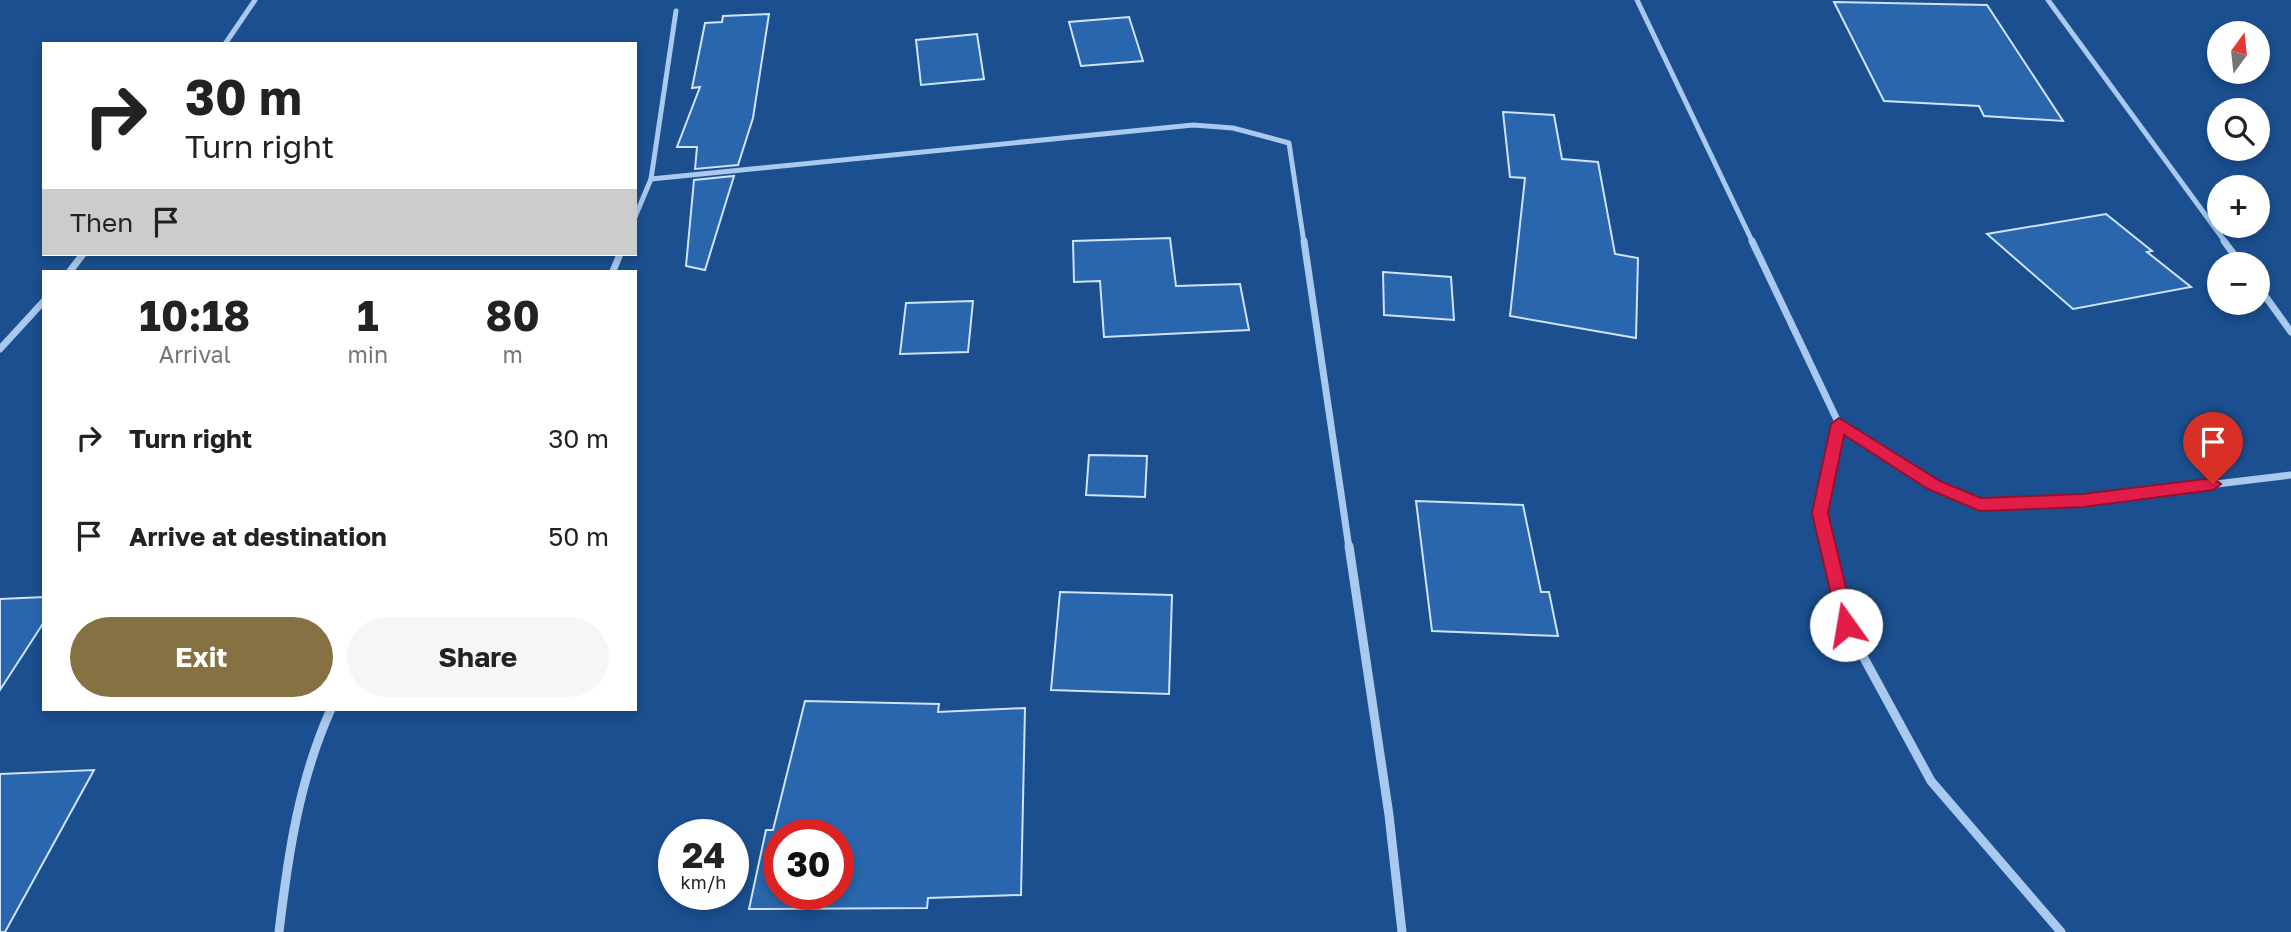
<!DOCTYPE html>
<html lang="en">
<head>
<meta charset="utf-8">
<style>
  :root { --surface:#fff; --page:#f6f6f6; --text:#222; --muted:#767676; --accent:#857141 }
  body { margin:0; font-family:"Golos Text",sans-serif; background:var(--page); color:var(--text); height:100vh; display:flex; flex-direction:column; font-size:26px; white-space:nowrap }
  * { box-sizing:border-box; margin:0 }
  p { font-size:23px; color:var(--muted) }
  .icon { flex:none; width:38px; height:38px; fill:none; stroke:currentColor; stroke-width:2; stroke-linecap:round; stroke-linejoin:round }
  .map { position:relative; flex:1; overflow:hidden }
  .details { position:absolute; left:42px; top:270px; width:595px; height:441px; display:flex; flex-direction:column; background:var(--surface); border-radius:0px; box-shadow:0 4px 10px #0003 }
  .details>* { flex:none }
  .banner { position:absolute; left:42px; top:42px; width:595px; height:214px; border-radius:0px; box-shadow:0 4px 10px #0003; background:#fff; color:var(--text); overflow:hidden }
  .needle { width:46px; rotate:15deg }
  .buttons { position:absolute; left:2207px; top:21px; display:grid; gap:14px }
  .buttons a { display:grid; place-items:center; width:63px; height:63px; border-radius:50%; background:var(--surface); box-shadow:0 4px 10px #0003; font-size:35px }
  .speed { position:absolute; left:658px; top:819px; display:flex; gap:14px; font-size:35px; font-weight:700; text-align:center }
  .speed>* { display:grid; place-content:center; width:91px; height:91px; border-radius:50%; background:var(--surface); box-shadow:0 4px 10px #0003; line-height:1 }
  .speed small { font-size:18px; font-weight:400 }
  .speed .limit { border:10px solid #d22; background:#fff; color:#111 }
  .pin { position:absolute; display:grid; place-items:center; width:60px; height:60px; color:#fff; margin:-72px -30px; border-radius:50% 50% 50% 0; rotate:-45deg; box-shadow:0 0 7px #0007 }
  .pin .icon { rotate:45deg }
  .me { position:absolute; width:77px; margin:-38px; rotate:347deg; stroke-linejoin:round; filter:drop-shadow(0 0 5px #0008) }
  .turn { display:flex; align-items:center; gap:24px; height:147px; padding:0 28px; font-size:32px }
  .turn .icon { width:91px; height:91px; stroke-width:2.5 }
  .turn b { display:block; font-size:49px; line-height:60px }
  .then { display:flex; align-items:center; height:66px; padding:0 28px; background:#0003; gap:14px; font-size:26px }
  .eta { display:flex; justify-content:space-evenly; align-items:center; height:119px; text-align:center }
  .eta b { font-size:42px; font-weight:700; line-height:49px }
  .primary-button { display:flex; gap:14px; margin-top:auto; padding:14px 28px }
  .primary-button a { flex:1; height:80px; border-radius:42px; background:var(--accent); color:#fff; font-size:28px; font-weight:700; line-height:80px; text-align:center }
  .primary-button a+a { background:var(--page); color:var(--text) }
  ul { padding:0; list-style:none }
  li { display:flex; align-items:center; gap:21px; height:98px; padding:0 28px }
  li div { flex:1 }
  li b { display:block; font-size:26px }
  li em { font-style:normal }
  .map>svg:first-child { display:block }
</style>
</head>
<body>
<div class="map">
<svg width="2291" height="932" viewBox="0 0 2291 932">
  <rect width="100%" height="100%" fill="#1b4f8f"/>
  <!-- building -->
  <g fill="#2a66ad" stroke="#cfe3fa" stroke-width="2" fill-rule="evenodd">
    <polygon points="1834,2 1987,5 2063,121 1984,116 1979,106 1884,101"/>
    <polygon points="769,14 753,118 738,165 695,169 697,147 677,147 700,87 692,88 705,23 722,22 723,16"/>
    <polygon points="1129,17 1143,61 1081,66 1069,22"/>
    <polygon points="977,34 984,79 921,85 916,40"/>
    <polygon points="1503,112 1554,115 1562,159 1598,162 1615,254 1638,258 1636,338 1510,316 1525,178 1510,177"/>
    <polygon points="734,176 705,270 686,266 694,180"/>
    <polygon points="2106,214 2152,251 2147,252 2191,287 2073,309 1987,234"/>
    <polygon points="1170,238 1176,286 1240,284 1249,330 1104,337 1100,281 1074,282 1073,241"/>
    <polygon points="1383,272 1451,277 1454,320 1384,315"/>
    <polygon points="973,301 968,352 900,354 906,303"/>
    <polygon points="1089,455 1147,456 1145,497 1086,495"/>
    <polygon points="1416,501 1523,505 1541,592 1549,592 1558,636 1432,631"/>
    <polygon points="1060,592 1172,595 1169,694 1051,690"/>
    <polygon points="44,597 44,622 0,690 0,599"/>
    <path d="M805,701L939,704L938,712L1025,708L1021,895L928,898L927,908L749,909L766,830H773ZM779,835H838V894H779Z"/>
    <polygon points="94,770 5,932 0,932 0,774"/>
  </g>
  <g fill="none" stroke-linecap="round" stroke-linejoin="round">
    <!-- street-far2 -->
    <g stroke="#a9c9ee" stroke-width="5">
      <polyline points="1637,0 1753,243"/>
      <polyline points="2048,0 2226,243"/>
      <polyline points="225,44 255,0"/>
      <polyline points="651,179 1193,125 1233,128 1289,143 1304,243"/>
      <polyline points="635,217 651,179 676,11"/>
    </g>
    <!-- street-far1 -->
    <g stroke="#a9c9ee" stroke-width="7">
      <polyline points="1304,241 1349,548"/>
      <polyline points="1752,241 1839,424 1934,485 1980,505 2083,500 2291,475"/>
      <polyline points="2224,241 2241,264"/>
      <polyline points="70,271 83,254"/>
      <polyline points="613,271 620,254"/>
      <polyline points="2258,286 2291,332"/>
      <polyline points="0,349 44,301"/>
      <polyline points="1828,548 1820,513 1839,424"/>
    </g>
    <!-- street -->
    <g stroke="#a9c9ee" stroke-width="9">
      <polyline points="1349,546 1389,815 1402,932"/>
      <polyline points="1828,546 1846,625 1931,781 2061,932"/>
      <path d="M279,932C288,855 299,780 331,709"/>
    </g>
  </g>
  <!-- route -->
  <polygon fill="#e11d48" stroke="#92132f" stroke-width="2" points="1839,418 1940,481 1981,498 2083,494 2213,478 2221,484 2213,490 2083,507 1980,511 1928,489 1844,435 1828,513 1855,625 1846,633 1838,625 1812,513 1831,424"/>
</svg>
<div class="buttons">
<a><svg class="needle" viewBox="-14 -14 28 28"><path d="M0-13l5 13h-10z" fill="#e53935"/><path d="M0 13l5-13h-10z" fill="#767676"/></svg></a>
<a><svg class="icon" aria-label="search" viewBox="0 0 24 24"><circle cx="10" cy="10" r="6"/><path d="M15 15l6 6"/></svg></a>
<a>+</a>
<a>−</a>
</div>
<div class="speed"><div>24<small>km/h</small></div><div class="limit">30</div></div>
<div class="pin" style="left:2213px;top:484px;background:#d93025"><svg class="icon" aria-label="arrive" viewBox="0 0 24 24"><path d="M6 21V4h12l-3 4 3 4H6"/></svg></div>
<svg class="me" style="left:1846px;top:625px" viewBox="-20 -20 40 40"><circle r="19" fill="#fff"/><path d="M0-13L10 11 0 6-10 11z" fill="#e11d48"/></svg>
<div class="banner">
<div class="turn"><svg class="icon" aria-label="right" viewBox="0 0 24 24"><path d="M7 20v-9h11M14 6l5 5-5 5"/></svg><div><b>30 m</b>Turn right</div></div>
<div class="then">Then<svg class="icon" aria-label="arrive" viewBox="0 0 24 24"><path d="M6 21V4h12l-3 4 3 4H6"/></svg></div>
</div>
<section class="details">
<div class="eta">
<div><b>10:18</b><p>Arrival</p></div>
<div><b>1</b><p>min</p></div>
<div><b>80</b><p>m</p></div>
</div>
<ul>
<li><svg class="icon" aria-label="right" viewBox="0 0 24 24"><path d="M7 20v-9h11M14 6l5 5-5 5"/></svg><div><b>Turn right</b></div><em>30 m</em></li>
<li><svg class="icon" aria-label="arrive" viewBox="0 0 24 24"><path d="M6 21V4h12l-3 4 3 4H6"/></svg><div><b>Arrive at destination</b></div><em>50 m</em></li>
</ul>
<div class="primary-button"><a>Exit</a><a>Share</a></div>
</section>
</div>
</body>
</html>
